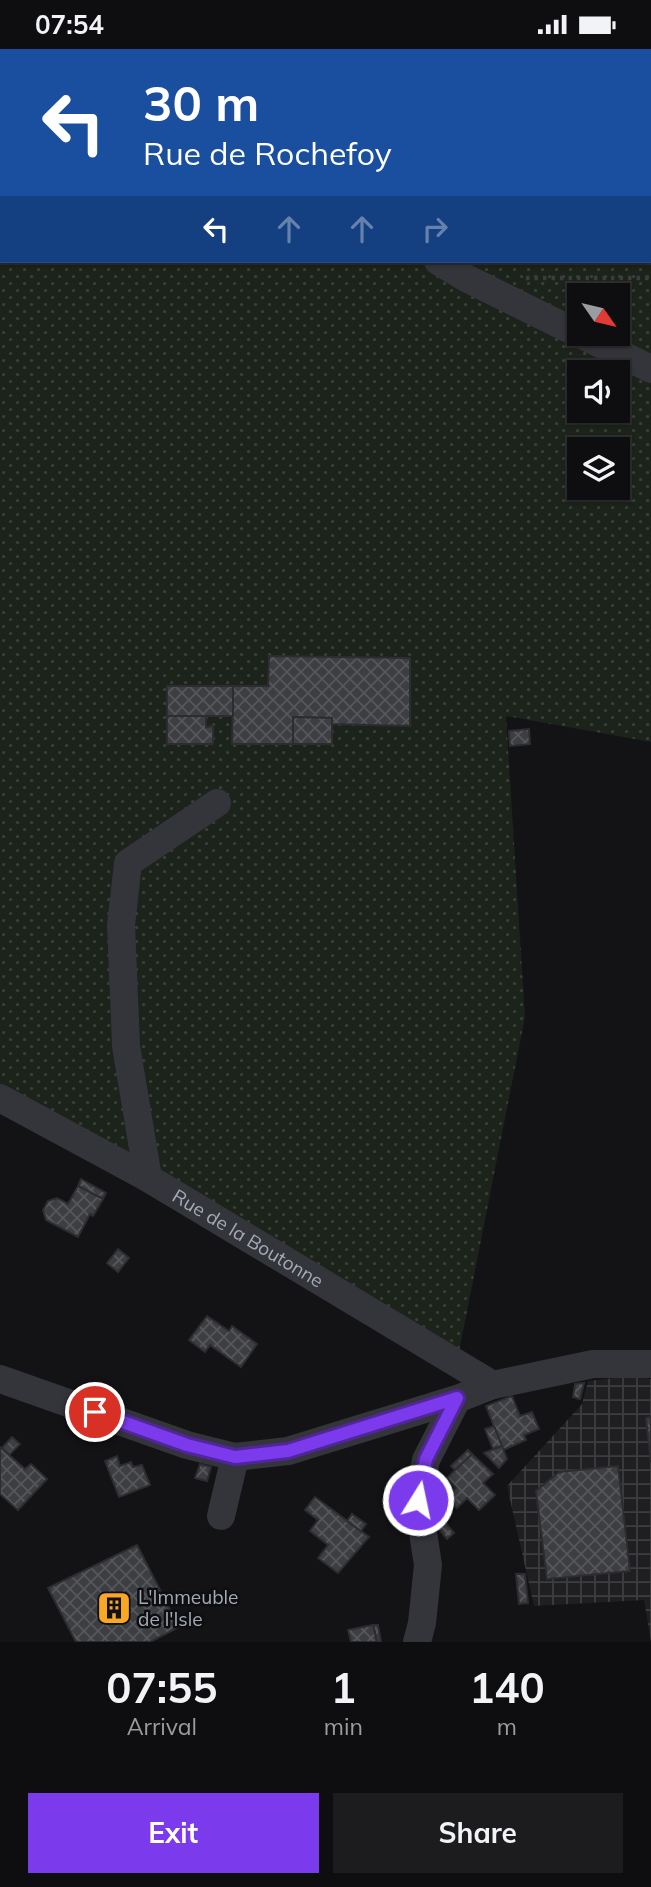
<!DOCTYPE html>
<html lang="en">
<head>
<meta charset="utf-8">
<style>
  :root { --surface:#0e0e10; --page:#1c1c1e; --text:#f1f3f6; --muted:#9b9c9f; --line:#2e2e30; --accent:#7c3aed }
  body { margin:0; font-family:Mulish,sans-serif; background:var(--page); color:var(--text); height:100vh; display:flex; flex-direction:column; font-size:26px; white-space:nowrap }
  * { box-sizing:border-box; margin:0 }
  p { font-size:23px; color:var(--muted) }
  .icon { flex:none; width:38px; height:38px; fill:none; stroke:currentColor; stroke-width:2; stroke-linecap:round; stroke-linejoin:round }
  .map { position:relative; height:1593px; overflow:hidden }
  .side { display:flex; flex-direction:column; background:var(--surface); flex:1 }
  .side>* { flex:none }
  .top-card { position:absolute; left:0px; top:0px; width:651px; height:214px; box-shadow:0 2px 5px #0004,0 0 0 2px var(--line); background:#1a4fa0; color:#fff; overflow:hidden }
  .needle { width:46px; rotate:124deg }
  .buttons { position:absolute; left:567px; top:234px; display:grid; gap:14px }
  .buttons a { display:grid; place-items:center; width:63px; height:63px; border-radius:0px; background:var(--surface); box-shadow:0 2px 5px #0004,0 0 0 2px var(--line); font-size:35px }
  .pin { position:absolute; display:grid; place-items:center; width:60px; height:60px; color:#fff; margin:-30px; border:4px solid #fff; border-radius:50%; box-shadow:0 2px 7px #0007 }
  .me { position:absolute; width:77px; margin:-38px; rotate:10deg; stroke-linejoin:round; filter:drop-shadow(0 0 5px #0008) }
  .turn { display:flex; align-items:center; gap:24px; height:147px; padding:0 28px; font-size:32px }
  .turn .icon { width:91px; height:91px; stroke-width:2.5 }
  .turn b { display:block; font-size:49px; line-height:60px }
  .lanes { display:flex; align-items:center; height:66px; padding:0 28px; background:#0003; justify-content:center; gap:35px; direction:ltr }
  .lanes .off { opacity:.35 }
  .eta { display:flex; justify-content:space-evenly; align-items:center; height:119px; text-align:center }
  .eta b { font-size:42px; font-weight:700; line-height:49px }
  .action { display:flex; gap:14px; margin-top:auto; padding:14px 28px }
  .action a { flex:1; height:80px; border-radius:0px; background:var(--accent); color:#fff; font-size:28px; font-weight:700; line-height:80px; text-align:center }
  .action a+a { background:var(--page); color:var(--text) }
  .status { display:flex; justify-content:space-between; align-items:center; height:49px; padding:0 35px; background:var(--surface); direction:ltr }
  .status svg { height:19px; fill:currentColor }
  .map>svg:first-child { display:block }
</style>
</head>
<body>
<div class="status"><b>07:54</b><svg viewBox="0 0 49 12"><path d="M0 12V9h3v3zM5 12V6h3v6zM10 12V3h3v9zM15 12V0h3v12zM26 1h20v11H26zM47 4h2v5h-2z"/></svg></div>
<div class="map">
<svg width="651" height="1593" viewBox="0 0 651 1593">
  <defs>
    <pattern id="industrial-grid" width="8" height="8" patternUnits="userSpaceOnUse" patternTransform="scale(1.75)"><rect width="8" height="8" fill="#1f1f22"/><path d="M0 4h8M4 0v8" fill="none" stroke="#3d3d40"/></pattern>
    <pattern id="grass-dots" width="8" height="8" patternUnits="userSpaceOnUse" patternTransform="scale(1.75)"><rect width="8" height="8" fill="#1b231b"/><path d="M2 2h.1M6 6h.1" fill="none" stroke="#39403a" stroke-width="1.8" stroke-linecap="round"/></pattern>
    <pattern id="building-cross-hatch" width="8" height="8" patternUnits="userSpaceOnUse" patternTransform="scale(1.75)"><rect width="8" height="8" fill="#3d3e42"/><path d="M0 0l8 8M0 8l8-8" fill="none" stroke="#56575b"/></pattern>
  </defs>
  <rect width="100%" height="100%" fill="#131315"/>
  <!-- industrial -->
  <polygon fill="url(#industrial-grid)" points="632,1327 651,1330 651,1593 644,1551 534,1557 507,1437 582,1355 588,1332"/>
  <!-- grass -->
  <path fill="url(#grass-dots)" fill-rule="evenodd" d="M0,0H651V693L506,667L525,968L455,1323L0,1060ZM2,2H649V212H2ZM579,247H618V285H579ZM579,324H618V362H579ZM579,401H618V439H579Z"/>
  <!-- building -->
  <g fill="url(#building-cross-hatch)" stroke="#2d2d31" stroke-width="2">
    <polygon points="269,607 410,609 410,677 332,675 332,669 293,668 293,695 232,695 233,637 268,637"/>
    <rect x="167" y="637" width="66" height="30"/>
    <polygon points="167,667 206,667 206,678 213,677 213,695 167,695"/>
    <polygon points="293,668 332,669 332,695 293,695"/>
    <polygon points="529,680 530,695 510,697 509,682"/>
    <polygon points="81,1130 106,1144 103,1150 78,1137"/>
    <polygon points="78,1137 103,1150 93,1167 90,1165 78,1188 46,1171 43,1161 48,1152 57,1149 68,1155"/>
    <polygon points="118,1200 129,1209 118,1223 107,1214"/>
    <polygon points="207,1267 229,1282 232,1277 257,1295 241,1318 210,1296 205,1303 189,1291"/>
    <polygon points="584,1334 580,1350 573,1348 575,1335"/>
    <polygon points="512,1347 520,1367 532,1363 539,1380 524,1386 526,1391 503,1401 486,1357"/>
    <polygon points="651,1368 651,1414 646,1369"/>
    <polygon points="494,1377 502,1397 493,1400 485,1380"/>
    <polygon points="12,1388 20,1395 9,1406 2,1399"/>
    <polygon points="502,1397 507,1410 499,1419 484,1404"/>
    <polygon points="0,1398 25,1420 31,1415 47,1430 18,1461 0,1445"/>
    <polygon points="468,1401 472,1405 455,1421 451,1417"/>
    <polygon points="472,1405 493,1425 483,1434 495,1446 479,1461 467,1449 457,1459 446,1449 456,1439 447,1429"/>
    <polygon points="117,1407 120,1417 131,1413 133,1418 142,1416 150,1436 119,1448 105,1412"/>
    <polygon points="200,1415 211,1418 207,1432 195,1429"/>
    <polygon points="618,1417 630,1522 547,1530 536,1442 559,1423"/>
    <polygon points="315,1448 369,1488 338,1524 318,1509 328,1496 310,1482 318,1471 305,1461"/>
    <polygon points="352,1465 366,1475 361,1482 347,1472"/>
    <polygon points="444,1472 454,1484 447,1490 437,1478"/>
    <polygon points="137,1496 179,1578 150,1593 76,1593 48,1539"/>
    <polygon points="516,1525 525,1525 528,1554 519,1555"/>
    <polygon points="373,1576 378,1576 381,1593 377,1593"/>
    <polygon points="373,1576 377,1593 351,1593 348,1581"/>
  </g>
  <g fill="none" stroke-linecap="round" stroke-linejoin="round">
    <!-- path -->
    <polyline stroke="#3a3c41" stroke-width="4.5" stroke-dasharray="3.5 5" stroke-linecap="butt" points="526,229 651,229"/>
    <!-- minor -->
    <g stroke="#34353a" stroke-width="28">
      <polyline points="0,48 2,49"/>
      <polyline points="438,212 466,229 579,285"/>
      <polyline points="580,285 651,320"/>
      <path id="s1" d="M0,1049L148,1129L493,1336"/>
      <polyline points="148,1129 126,997 121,876 128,814 217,754"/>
      <polyline points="0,1330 187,1396 235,1408 288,1402 457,1350 493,1336 593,1315 651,1315"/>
      <polyline points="221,1467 235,1408"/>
      <polyline points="417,1593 422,1574 428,1516 418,1451 426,1411 457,1350"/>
    </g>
  </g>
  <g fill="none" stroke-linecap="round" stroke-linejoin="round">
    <!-- route casing -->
    <g stroke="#51269a" stroke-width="18">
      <polyline id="route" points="95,1363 187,1396 235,1408 288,1402 457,1349 426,1410 418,1451"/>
    </g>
    <!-- route -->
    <use href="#route" stroke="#7c3aed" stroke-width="12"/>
  </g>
  <!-- icons -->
  <defs>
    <g id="building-square" transform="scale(1.75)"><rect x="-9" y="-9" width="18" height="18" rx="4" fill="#f9a726" stroke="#0e0e10"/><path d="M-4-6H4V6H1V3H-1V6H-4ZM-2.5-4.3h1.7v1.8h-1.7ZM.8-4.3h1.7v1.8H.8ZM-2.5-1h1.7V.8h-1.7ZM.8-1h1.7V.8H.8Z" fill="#111"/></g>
  </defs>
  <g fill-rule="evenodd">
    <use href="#building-square" x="114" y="1559"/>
  </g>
  <g text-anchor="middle" stroke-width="5" stroke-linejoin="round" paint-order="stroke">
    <!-- street labels -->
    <g font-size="19" fill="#a4aab6" stroke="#0e0e10">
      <text dy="7" stroke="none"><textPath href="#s1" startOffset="285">Rue de la Boutonne</textPath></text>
    </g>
    <!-- poi labels -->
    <g font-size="19" fill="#a4aab6" stroke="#0e0e10" text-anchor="start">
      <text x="138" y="1555">L'Immeuble<tspan x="138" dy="22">de l'Isle</tspan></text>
    </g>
  </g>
</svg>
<div class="buttons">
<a><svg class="needle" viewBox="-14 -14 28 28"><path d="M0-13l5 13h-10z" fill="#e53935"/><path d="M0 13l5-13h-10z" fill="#9b9c9f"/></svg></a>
<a><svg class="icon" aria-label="sound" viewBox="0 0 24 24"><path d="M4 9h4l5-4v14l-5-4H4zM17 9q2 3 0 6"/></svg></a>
<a><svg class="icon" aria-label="layers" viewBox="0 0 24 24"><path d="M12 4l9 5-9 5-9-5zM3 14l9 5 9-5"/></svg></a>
</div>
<div class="pin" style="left:95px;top:1363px;background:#d93025"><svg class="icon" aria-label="arrive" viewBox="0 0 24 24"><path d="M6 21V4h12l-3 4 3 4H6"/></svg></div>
<svg class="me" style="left:418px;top:1451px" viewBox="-20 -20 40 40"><circle r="17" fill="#7c3aed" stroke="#fff" stroke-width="3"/><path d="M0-11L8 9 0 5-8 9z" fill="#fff"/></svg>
<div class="top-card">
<div class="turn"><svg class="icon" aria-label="left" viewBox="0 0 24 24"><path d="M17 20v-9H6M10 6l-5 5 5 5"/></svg><div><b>30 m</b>Rue de Rochefoy</div></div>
<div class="lanes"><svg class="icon" aria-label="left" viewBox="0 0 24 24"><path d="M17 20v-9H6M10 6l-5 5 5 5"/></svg><svg class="icon off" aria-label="ahead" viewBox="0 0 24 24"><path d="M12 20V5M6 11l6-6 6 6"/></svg><svg class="icon off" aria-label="ahead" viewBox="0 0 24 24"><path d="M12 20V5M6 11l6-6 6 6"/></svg><svg class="icon off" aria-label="right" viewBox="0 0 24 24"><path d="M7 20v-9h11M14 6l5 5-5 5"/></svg></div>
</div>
</div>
<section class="side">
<div class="eta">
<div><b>07:55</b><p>Arrival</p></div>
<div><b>1</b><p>min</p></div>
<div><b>140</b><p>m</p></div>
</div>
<div class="action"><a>Exit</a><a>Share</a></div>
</section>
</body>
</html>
